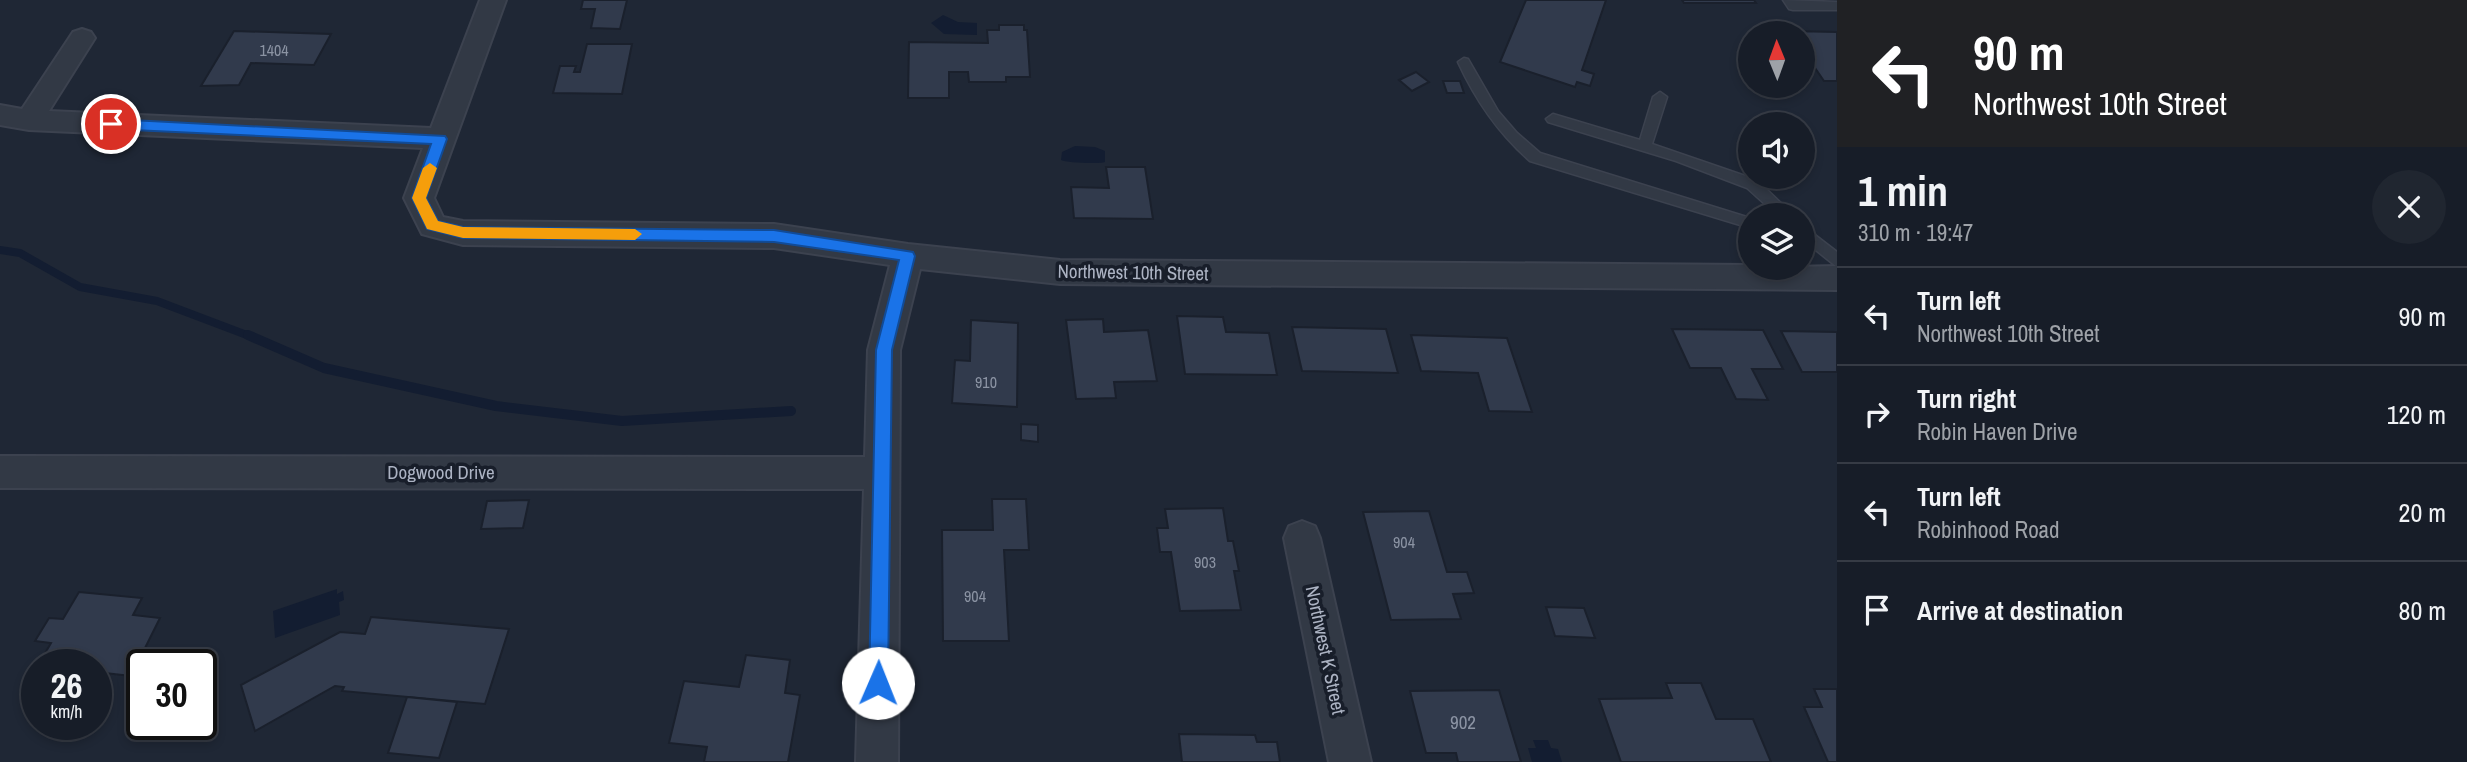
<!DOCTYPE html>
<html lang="en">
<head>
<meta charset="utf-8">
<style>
  :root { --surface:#171d28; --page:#202630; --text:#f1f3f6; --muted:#9ea2a8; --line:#363b45 }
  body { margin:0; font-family:"Archivo Narrow",sans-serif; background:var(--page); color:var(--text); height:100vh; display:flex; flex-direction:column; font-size:26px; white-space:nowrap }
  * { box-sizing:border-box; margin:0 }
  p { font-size:23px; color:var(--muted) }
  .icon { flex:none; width:38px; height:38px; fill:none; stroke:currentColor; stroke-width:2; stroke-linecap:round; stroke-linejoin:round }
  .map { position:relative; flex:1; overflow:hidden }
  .drawer { display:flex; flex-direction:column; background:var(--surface); width:630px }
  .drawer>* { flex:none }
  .banner { background:#202124; color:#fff; overflow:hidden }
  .needle { width:46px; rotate:359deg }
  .tools { position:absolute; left:1738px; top:21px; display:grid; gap:14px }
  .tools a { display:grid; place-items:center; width:77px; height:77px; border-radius:50%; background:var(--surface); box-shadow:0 4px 10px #0003,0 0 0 2px var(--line); font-size:35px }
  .speed { position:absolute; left:21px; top:649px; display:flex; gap:14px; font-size:35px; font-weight:700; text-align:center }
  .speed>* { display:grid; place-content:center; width:91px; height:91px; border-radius:50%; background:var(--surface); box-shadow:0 4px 10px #0003,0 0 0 2px var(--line); line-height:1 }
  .speed small { font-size:18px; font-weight:400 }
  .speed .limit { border:4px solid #111; border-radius:10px; background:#fff; color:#111 }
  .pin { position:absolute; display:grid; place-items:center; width:60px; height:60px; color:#fff; margin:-30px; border:4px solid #fff; border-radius:50%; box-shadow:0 2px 7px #0007 }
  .me { position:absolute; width:77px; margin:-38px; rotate:1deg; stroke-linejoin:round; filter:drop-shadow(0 0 5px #0008) }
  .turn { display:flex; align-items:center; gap:24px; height:147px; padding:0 21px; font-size:32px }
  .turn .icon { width:91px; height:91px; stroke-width:2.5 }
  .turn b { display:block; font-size:49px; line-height:60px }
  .round { display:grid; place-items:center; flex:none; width:74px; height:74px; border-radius:37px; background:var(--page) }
  .head { display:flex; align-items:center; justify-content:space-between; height:119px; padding:0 21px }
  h1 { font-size:42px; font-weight:800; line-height:52px }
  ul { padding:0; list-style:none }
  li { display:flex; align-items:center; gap:21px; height:98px; padding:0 21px; border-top:2px solid var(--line) }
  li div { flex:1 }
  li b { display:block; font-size:26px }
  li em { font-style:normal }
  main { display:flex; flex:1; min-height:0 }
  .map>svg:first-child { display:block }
</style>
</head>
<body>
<main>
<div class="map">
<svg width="1837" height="762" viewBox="0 0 1837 762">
  <rect width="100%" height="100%" fill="#1f2735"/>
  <!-- water -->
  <g fill="#131d31">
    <polygon points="943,15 958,22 977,23 977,35 944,34 931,23"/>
    <path d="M1075,146L1095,147L1105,151V162C1100,164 1066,163 1061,160L1062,152Z"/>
    <polygon points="337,589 337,594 343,591 344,600 339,602 340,615 275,638 273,611"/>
    <polygon points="1533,740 1548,740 1551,748 1558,749 1562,762 1532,762 1528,748 1536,748"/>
  </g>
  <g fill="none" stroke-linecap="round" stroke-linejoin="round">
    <!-- stream-far1 -->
    <polyline stroke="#131d31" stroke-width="8" points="0,250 20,253 80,287 157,301 252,337"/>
    <!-- stream -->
    <polyline stroke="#131d31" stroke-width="10" points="248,335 324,368 496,406 622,421 791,411"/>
  </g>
  <!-- building -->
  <g fill="#313a4c" stroke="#1a202c" stroke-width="2">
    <polygon points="583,0 627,0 620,29 591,28 595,9 581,9"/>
    <polygon points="1526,0 1606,0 1582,70 1594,74 1590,86 1577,82 1575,87 1500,62"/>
    <polygon points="1682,0 1754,0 1756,3 1684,3"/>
    <polygon points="999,25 1024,25 1024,30 1027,30 1030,77 1006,77 1006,82 969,82 968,72 949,72 949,98 908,98 909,42 988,43 987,30 999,30"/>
    <polygon points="234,31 331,34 314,65 251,63 239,85 201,86"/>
    <polygon points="1790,31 1837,32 1837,81 1824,81 1802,49 1802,33"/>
    <polygon points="587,44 632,44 622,94 553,93 560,66 576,66 574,72 580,72"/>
    <polygon points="1416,72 1429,82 1412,91 1399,80"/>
    <polygon points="1443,81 1460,81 1464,93 1447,93"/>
    <polygon points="1106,167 1145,167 1153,219 1074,218 1071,187 1109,188"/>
    <polygon points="1177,316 1223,317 1226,332 1269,333 1277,375 1185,374"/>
    <polygon points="1103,319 1104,332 1148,330 1157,381 1114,382 1116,398 1076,399 1066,320"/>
    <polygon points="971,320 1018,323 1017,407 952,403 955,360 970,361"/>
    <polygon points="1292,327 1386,329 1398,373 1302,371"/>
    <polygon points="1672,329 1763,330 1783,369 1752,369 1768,400 1736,399 1721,368 1690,368"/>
    <polygon points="1781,331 1837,332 1837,372 1802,372"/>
    <polygon points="1411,335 1507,338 1532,412 1489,411 1478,373 1421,371"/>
    <polygon points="1021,424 1038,425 1038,442 1021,440"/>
    <polygon points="992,499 1026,499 1029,550 1004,550 1009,641 943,641 942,530 993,530"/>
    <polygon points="529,500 523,528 481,529 487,501"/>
    <polygon points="1223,508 1228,541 1233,541 1239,571 1234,571 1241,610 1180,611 1171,552 1160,552 1157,528 1168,528 1165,509"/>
    <polygon points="1429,511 1447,572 1467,572 1474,593 1453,594 1461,619 1391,620 1363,512"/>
    <polygon points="79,592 142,598 133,615 160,618 131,676 96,672 96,665 38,665 51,643 35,641 49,618 63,619"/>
    <polygon points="1546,607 1584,608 1595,638 1555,636"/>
    <polygon points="371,617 509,629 485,704 342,691 344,687 335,686 255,731 241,685 340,632 365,634"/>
    <polygon points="746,655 790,660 785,693 800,695 788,762 704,762 707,747 669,743 684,681 739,687"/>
    <polygon points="1666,683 1701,683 1716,719 1753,719 1771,762 1621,762 1599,699 1672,698"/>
    <polygon points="1814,689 1837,689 1837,762 1828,762 1804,707 1822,707"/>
    <polygon points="1499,690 1521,762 1458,762 1456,753 1426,753 1410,691"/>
    <polygon points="407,697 457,702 439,758 388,753"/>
    <polygon points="1179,734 1255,735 1257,742 1277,742 1280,762 1182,762"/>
  </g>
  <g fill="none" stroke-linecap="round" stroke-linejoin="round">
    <!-- service casing -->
    <g stroke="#3c424f" stroke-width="3">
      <g id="service">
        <polygon points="1783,0 1837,2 1837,10 1793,10 1789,9"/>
        <path d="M1464,58L1468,59L1498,111L1517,133L1540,153L1750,218V228L1530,161C1498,133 1476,101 1458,62Z"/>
        <polygon points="1660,92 1667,97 1652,144 1757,180 1793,215 1777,215 1747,188 1676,161 1548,122 1546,119 1553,114 1640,140 1653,97"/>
        <polygon points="1802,225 1837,252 1837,267 1802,239"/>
      </g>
    </g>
    <!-- minor casing -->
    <g stroke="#3c424f" stroke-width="4">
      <g id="minor">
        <polygon points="480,0 506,0 434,198 443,217 463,221 774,224 908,244 1060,260 1750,265 1750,268 1837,266 1837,290 1060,284 920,269 900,350 898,762 856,762 864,489 0,488 0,456 865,457 868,350 890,265 774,248 463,245 422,234 404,198 423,148 29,130 0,125 0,105 22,109 73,32 82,29 91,32 95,38 49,111 431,128"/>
        <polygon points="1302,521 1315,526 1320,538 1371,762 1329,762 1284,538 1289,526"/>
      </g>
    </g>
    <!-- service -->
    <use href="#service" fill="#323945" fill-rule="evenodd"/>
    <!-- minor -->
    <use href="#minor" fill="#323945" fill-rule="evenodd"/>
  </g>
  <!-- route -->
  <polygon fill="#1a73e8" stroke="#114b97" stroke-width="2" points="111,119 445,136 447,139 426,198 438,221 463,227 774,230 913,252 915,256 892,350 888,683 885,690 878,692 872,690 869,683 876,350 899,260 774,242 463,238 427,229 412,198 431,144 111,129 105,124"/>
  <!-- slow -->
  <polygon fill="#f59e0b" points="430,163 437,168 426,198 438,221 463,227 635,229 642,234 635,240 463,238 427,229 412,198 423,168"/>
  <g text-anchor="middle" stroke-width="7" stroke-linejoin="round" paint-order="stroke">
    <!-- number labels -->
    <g font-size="16" fill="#8b93a3">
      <text x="274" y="56">1404</text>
      <text x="986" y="388">910</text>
      <text x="1404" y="548">904</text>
      <text x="1205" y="568">903</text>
      <text x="975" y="602">904</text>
    </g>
    <!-- street labels -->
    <g font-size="19" fill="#acb3c3" stroke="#181e2a">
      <text transform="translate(1133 272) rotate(1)" y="7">Northwest 10th Street</text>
      <text x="441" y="479">Dogwood Drive</text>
      <text transform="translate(1326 650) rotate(78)" y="7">Northwest K Street</text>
    </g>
    <!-- near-number labels -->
    <g font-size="19" fill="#8b93a3">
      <text x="1463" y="729">902</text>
    </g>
  </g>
</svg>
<div class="tools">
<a><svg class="needle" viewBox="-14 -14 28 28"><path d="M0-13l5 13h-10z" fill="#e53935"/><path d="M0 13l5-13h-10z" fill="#9ea2a8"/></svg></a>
<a><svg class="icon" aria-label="sound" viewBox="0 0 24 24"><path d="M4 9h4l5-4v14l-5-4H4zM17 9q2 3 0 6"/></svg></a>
<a><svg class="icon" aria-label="layers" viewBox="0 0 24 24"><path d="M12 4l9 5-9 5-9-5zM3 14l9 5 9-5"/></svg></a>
</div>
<div class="speed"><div>26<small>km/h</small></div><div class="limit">30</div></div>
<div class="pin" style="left:111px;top:124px;background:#d93025"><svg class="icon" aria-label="arrive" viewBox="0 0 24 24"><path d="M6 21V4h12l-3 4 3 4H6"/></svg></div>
<svg class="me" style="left:878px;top:683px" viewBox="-20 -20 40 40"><circle r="19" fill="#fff"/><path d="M0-13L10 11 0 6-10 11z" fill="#1a73e8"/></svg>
</div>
<section class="drawer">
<div class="banner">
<div class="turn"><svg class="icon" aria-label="left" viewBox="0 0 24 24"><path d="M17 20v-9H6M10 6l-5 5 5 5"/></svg><div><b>90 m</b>Northwest 10th Street</div></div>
</div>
<div class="head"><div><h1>1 min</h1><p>310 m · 19:47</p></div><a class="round"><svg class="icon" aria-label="close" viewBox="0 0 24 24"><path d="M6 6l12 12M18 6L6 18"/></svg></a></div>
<ul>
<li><svg class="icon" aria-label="left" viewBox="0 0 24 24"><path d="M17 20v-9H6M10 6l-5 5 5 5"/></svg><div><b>Turn left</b><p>Northwest 10th Street</p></div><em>90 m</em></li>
<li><svg class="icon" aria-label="right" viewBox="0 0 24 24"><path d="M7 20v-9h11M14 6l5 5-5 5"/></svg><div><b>Turn right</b><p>Robin Haven Drive</p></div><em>120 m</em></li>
<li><svg class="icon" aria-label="left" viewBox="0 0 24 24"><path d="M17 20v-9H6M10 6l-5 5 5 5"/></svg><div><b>Turn left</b><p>Robinhood Road</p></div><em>20 m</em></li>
<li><svg class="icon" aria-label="arrive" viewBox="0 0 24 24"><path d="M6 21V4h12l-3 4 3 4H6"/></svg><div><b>Arrive at destination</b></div><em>80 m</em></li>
</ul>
</section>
</main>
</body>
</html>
